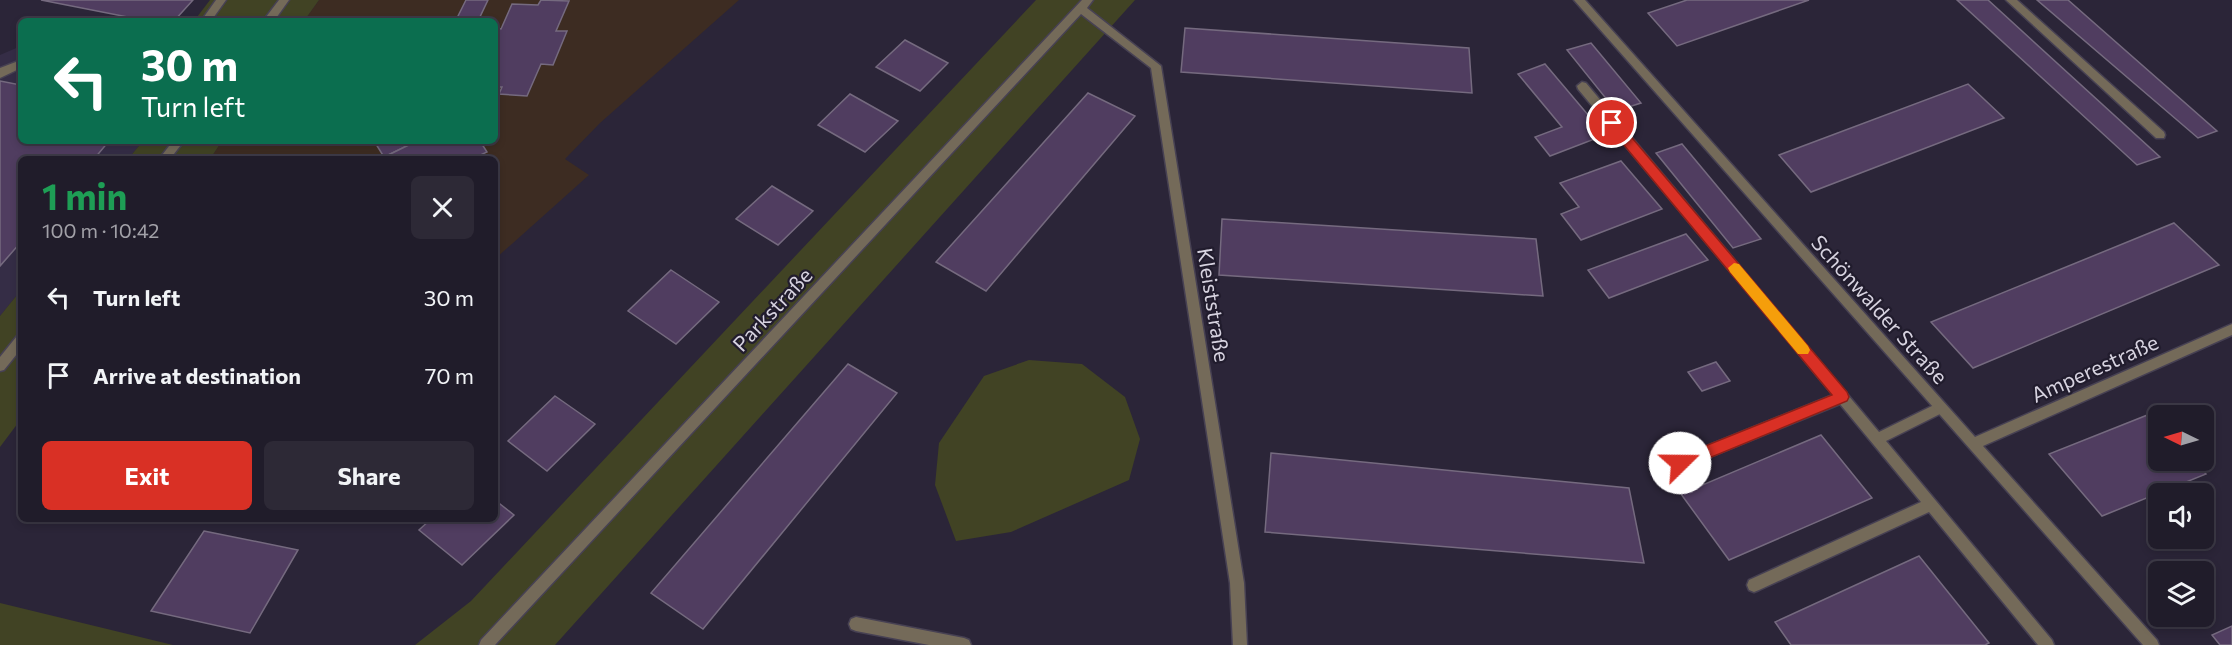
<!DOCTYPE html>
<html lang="en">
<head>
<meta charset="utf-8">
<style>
  :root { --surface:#201c2a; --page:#2d2936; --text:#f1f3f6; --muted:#a2a1a8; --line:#3d3a47; --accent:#d93025 }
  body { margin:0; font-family:Commissioner,sans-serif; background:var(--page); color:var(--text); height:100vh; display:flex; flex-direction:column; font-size:22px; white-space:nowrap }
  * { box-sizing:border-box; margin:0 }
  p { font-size:20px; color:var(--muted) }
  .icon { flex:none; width:33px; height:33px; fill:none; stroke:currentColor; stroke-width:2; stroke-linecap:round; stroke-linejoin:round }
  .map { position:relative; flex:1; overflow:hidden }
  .details { position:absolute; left:18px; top:156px; width:480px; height:366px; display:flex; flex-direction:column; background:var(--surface); border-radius:9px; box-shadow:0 3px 9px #0003,0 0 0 2px var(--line) }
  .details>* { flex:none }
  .hud { position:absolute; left:18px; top:18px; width:480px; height:126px; border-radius:9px; box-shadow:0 3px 9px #0003,0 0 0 2px var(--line); background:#0b6e4f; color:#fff; overflow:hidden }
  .needle { width:39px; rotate:275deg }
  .buttons { position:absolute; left:2148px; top:405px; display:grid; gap:12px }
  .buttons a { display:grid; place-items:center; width:66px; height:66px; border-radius:9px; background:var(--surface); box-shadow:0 3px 9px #0003,0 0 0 2px var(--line); font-size:30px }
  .pin { position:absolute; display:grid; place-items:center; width:51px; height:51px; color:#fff; margin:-26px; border:3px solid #fff; border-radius:50%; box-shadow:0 2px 6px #0007 }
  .me { position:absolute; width:66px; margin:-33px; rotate:68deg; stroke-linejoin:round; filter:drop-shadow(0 0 4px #0008) }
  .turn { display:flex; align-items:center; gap:21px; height:126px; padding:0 24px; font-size:27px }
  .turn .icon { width:78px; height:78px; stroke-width:2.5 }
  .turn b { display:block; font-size:42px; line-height:51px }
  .round { display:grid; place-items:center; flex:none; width:63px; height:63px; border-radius:9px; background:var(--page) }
  .summary { display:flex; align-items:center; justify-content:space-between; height:102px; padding:0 24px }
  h1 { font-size:36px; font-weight:700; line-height:45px; color:#1e9e55 }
  .button { display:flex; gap:12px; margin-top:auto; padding:12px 24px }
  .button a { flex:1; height:69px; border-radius:9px; background:var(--accent); color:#fff; font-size:24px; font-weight:700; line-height:69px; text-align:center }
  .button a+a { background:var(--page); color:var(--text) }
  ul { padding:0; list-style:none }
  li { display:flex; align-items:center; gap:18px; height:78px; padding:0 24px }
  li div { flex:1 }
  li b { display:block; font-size:22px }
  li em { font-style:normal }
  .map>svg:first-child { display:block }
</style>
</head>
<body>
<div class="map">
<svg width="2232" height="645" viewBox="0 0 2232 645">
  <rect width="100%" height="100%" fill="#2b2538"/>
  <!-- built -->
  <polygon fill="#352d46" points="21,46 21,141 143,141 128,159 21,159 21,290 0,316 0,55"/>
  <!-- education -->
  <polygon fill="#3d2c22" points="319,0 739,0 600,123 565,159 589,175 495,259 495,159 210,159 222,141 495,141 495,21 304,21"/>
  <!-- green -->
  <g fill="#414324">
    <polygon points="210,0 319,0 304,21 194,21"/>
    <polygon points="1036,0 1135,0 555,645 415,645 471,601"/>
    <polygon points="143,141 222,141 210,159 128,159"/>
    <polygon points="21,290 21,419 0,447 0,316"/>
    <polygon points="1029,360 1082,364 1125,397 1140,439 1129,480 1011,532 956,541 935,485 939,443 984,376"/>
    <polygon points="0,603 173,645 0,645"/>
  </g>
  <!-- building -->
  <g fill="#503d60" stroke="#756a7f" stroke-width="1.5">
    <polygon points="41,0 193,0 174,21 148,21"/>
    <polygon points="466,0 488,0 478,21 448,21 456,20"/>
    <polygon points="541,0 569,1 556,31 567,31 553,65 541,64 527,96 499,94 502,87 495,87 495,28 501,29 512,4 538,5"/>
    <polygon points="1687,0 1809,0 1677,46 1648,13"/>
    <polygon points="1957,0 1988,0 2160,157 2137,165"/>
    <polygon points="2037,0 2068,0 2217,131 2198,138"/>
    <polygon points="1185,28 1469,48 1472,93 1181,72"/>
    <polygon points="905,40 948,63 920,91 876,67"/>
    <polygon points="1591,43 1641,103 1616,111 1567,50"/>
    <polygon points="1545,64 1605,135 1550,156 1535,137 1562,127 1518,74"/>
    <polygon points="0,81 21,85 21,141 109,141 94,159 21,159 21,242 0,266"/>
    <polygon points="1968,84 2004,118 1811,192 1779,155"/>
    <polygon points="1088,93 1135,116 986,291 936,262"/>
    <polygon points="850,94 898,121 865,152 818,125"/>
    <polygon points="374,141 417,141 384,157"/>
    <polygon points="417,141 480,141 487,152 472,159 380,159"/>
    <polygon points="1682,144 1761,239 1733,248 1656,153"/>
    <polygon points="1621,161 1662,209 1581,240 1561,214 1579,207 1560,183"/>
    <polygon points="772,186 813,211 778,245 736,219"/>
    <polygon points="1222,219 1536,239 1543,296 1219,275"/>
    <polygon points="2174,223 2219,265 1973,368 1931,322"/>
    <polygon points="1686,234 1708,260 1609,298 1588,270"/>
    <polygon points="671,270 719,302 676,344 628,311"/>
    <polygon points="1716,362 1730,381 1702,391 1688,372"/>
    <polygon points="848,364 897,393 703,629 651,593"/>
    <polygon points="555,396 595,424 547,471 508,441"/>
    <polygon points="2150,414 2158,423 2158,460 2194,460 2206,474 2102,516 2049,454"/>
    <polygon points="1821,435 1872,498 1729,560 1681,494"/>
    <polygon points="1271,453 1629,488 1644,563 1265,532"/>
    <polygon points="495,500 514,515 462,565 419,530 431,519 495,519"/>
    <polygon points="204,531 298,550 250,633 151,611"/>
    <polygon points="1919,556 1989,643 1985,645 1791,645 1775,622"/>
    <polygon points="2232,626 2232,645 2220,645 2212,635"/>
  </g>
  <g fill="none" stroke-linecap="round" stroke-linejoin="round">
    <!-- service casing -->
    <g stroke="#474153" stroke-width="3">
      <g id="service">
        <polygon points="216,0 226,0 211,21 201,21"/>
        <polygon points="2006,0 2017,0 2164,132 2165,135 2164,138 2156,138"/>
        <polygon points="21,60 21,68 0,78 0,68"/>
        <polygon points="1582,82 1586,83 1879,432 1936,404 1940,402 1944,404 1946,408 1944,412 1886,441 2052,640 2054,645 2038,645 1929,512 1759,590 1754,592 1749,590 1747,585 1749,580 1921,502 1840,404 1685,467 1680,469 1675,467 1674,463 1675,459 1833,395 1578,89 1577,86"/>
        <polygon points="856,617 964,638 969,640 971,645 929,645 856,631 851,629 849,624 851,619"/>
      </g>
    </g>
    <!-- minor casing -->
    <g stroke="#474153" stroke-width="3">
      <g id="minor">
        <polygon points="279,0 289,0 274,21 263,21"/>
        <polygon points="1082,0 1093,0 1087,8 1161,66 1244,583 1247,645 1233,645 1230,583 1151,68 1081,14 495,645 479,645 481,640"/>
        <polygon points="1574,0 1585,0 1975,437 2232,324 2232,335 1983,446 2157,640 2159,645 2143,645"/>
        <polygon points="173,141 184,141 170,159 159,159"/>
        <polygon points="21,335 21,349 4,370 0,371 0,357 17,336"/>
      </g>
    </g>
    <!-- service -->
    <use href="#service" fill="#746a59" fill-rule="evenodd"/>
    <!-- minor -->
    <use href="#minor" fill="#746a59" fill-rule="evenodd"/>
  </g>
  <!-- route -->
  <polygon fill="#d93025" stroke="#8d1f18" stroke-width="1.5" points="1612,118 1617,120 1847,392 1849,397 1847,401 1685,468 1680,470 1675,468 1672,463 1675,458 1832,395 1608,126 1608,120"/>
  <!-- slow -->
  <polygon fill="#f59e0b" points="1734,263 1739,264 1808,346 1810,350 1808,354 1798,354 1730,272 1728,268"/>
  <g text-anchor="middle" stroke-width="4.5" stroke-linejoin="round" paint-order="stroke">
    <!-- street labels -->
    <g font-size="21" fill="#d7d3e0" stroke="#211c2d">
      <text transform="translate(1213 305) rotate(81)" y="7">Kleiststraße</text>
      <text transform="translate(773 310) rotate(-47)" y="7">Parkstraße</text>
      <text transform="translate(1879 310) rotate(48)" y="7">Schönwalder Straße</text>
      <text transform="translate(2095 369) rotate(-24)" y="7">Amperestraße</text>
    </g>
  </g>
</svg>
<div class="buttons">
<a><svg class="needle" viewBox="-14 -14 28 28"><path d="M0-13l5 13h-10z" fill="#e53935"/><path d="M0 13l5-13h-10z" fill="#a2a1a8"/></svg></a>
<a><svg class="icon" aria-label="sound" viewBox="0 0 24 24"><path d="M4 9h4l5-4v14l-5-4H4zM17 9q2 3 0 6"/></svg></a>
<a><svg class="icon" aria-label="layers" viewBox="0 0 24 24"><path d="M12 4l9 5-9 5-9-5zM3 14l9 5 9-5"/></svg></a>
</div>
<div class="pin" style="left:1612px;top:123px;background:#d93025"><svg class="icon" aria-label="arrive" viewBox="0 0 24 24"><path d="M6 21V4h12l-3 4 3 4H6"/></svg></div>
<svg class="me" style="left:1680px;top:463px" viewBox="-20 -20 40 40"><circle r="19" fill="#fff"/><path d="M0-13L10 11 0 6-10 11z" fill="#d93025"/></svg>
<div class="hud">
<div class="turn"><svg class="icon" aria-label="left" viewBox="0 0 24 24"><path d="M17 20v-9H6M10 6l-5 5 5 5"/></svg><div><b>30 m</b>Turn left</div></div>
</div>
<section class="details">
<div class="summary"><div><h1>1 min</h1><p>100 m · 10:42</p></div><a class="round"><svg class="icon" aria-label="close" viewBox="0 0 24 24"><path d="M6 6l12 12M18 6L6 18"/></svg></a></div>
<ul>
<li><svg class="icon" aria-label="left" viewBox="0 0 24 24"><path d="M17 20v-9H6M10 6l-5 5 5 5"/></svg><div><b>Turn left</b></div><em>30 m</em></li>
<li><svg class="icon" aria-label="arrive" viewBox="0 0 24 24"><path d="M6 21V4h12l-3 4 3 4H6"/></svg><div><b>Arrive at destination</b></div><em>70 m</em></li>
</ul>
<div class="button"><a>Exit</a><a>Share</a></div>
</section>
</div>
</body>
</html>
